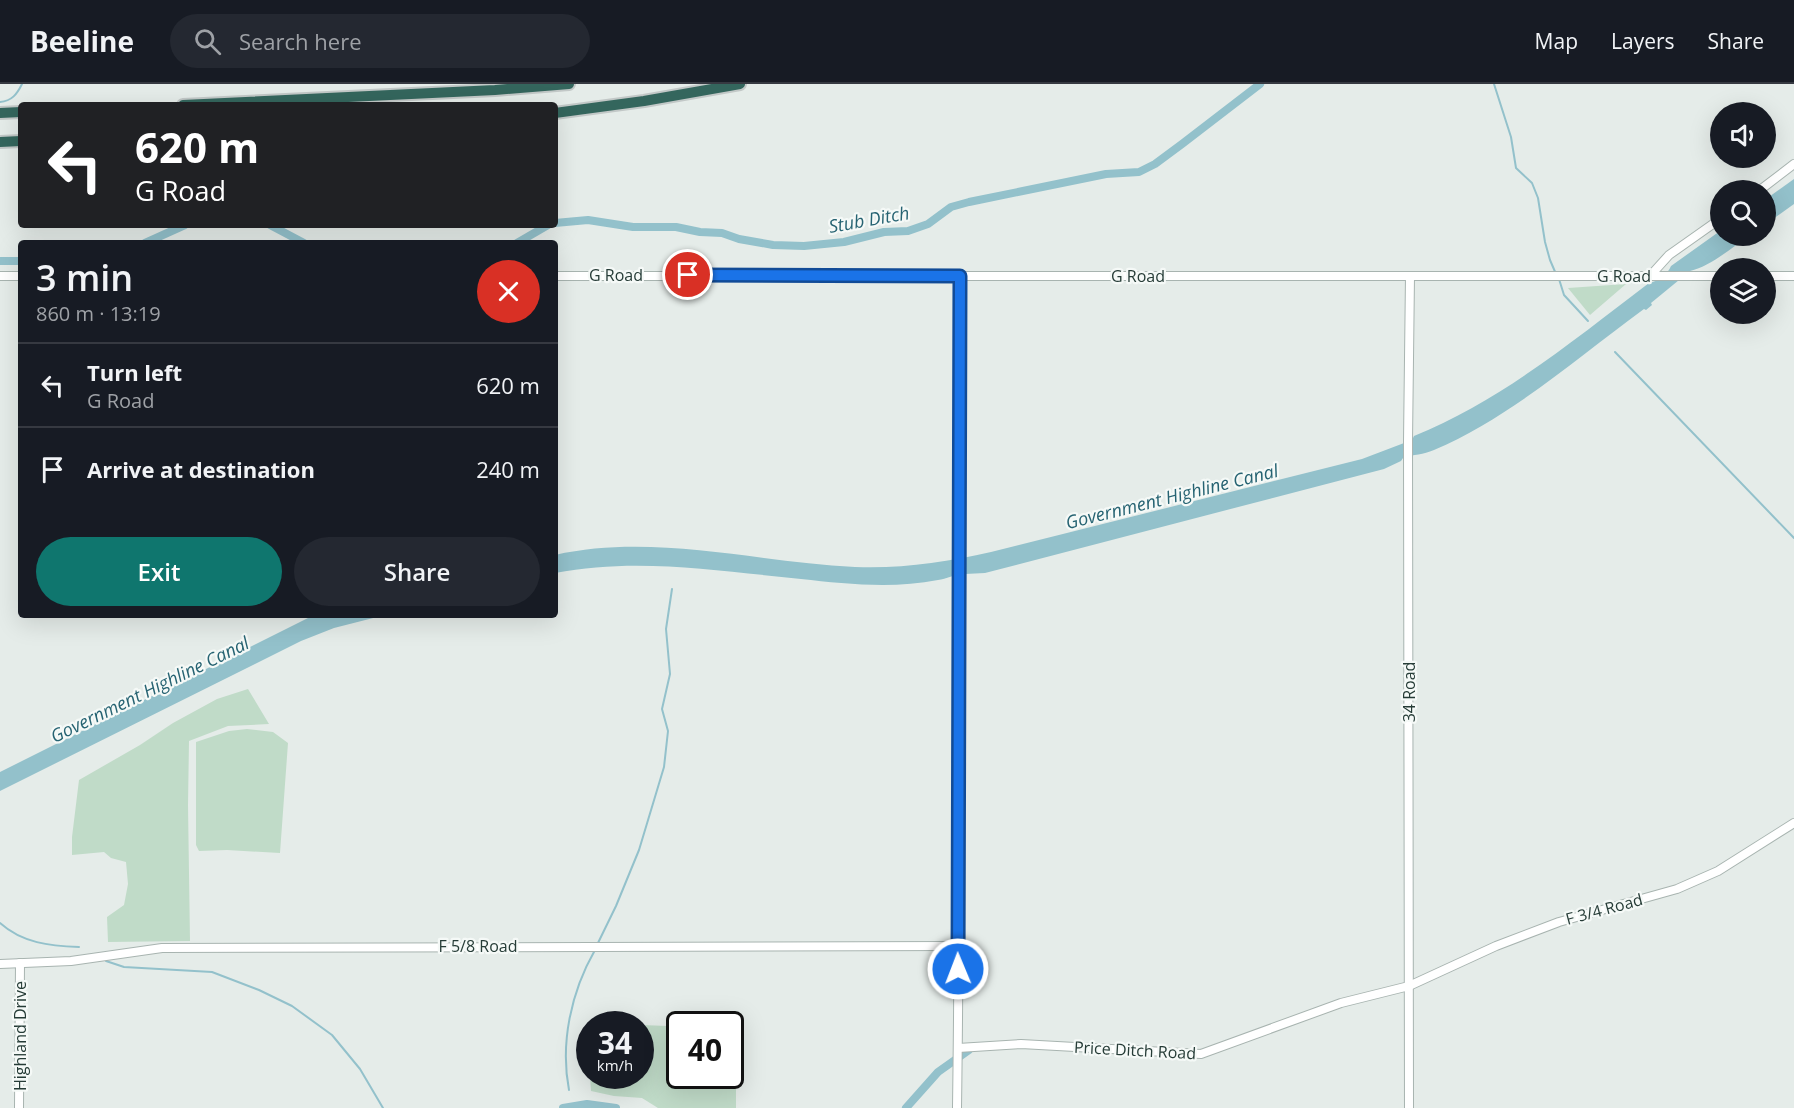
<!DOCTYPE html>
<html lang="en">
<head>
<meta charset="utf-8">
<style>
  :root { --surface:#171b24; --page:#242831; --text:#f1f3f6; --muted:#9ea1a6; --line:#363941; --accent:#0f766e }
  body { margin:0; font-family:"Open Sans",sans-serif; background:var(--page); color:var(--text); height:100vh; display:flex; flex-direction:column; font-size:22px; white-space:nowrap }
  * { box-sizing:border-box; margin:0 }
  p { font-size:20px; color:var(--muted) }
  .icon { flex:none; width:33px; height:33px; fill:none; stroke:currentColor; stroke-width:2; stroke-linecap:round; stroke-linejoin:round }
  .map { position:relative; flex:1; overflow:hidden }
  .drawer { position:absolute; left:18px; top:156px; width:540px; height:378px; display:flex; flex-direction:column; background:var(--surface); border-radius:6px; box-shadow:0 6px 24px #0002 }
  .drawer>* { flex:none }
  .top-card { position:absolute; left:18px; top:18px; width:540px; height:126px; border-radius:6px; box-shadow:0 6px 24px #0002; background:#202124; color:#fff; overflow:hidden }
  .fabs { position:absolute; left:1710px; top:18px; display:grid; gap:12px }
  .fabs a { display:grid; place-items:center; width:66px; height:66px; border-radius:50%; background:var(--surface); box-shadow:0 6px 24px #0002; font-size:30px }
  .speed { position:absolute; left:576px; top:927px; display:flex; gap:12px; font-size:30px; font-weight:700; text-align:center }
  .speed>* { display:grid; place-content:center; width:78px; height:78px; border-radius:50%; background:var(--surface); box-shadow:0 6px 24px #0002; line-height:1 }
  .speed small { font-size:15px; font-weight:400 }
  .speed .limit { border:3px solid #111; border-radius:9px; background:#fff; color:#111 }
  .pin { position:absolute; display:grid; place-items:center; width:51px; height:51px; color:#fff; margin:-26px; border:3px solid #fff; border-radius:50%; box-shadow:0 2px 6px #0007 }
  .me { position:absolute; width:66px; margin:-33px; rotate:359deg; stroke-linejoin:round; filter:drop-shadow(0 0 4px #0008) }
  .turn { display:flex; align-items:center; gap:21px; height:126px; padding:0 18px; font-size:27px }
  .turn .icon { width:78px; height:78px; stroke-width:2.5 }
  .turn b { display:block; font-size:42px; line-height:51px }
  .round { display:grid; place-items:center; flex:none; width:63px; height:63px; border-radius:32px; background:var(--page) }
  .summary { display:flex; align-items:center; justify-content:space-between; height:102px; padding:0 18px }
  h1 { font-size:36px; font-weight:600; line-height:45px }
  .cta { display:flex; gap:12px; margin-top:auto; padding:12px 18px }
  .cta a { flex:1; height:69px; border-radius:36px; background:var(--accent); color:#fff; font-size:24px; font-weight:600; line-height:69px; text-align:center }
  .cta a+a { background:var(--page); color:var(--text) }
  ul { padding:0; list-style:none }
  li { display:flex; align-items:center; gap:18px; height:84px; padding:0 18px; border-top:2px solid var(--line) }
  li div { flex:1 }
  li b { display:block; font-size:22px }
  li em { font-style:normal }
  header { display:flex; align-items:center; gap:36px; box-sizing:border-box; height:84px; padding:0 30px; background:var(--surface); border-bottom:2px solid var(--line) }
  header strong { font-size:28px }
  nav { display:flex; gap:33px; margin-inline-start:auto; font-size:21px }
  .search { width:420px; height:54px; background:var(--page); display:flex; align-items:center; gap:15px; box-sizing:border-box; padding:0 21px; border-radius:33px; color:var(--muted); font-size:22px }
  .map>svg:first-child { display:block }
</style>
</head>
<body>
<header>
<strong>Beeline</strong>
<div class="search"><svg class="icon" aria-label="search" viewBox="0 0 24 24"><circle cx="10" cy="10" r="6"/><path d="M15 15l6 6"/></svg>Search here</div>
<nav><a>Map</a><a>Layers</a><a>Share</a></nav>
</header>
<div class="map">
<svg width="1794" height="1024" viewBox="0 0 1794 1024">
  <rect width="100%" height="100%" fill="#e5ece9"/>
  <!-- green -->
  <g fill="#c0dbc8">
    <polygon points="1626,200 1590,231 1568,204"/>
    <polygon points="248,605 269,640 228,642 189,657 188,721 190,857 108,858 107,833 124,821 128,800 126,778 111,774 104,768 72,771 72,753 79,696 140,661 173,639 217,615"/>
    <polygon points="247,645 273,648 288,659 280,769 227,766 199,767 196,761 196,658 229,647"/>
    <polygon points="641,941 668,942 667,973 679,974 680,992 730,992 731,975 736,976 736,1024 658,1024 642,1014 614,1012 591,1007 590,992 640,992"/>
  </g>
  <!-- water -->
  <g fill="#93c1cb">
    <polygon points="1794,95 1794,120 1766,140 1766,115"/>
    <path d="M1720,147V152H1749C1731,164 1711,182 1690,187L1651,219L1652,221L1646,226L1644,225C1577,274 1511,333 1434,366C1423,371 1414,370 1403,374L1401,377L1384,385L985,489L965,490L964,488C955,491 946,495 938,496C893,505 845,500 801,495C719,487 637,473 555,489V471C653,449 756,478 855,483C901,485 946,478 991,468L1362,375L1412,356L1414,352C1501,317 1575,255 1649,199C1657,198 1668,190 1671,182Z"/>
    <polygon points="314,531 385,531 334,544 301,557 0,707 0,688"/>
  </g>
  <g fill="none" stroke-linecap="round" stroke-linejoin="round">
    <!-- stream -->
    <g stroke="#93c1cb" stroke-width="2">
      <polyline points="1494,0 1511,53 1516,84 1532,99 1538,114 1545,158 1550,176 1556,190"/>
      <path d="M0,18C12,17 17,10 22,0"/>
      <polyline points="1559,195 1564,211 1588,237"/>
      <polyline points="1615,268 1794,454"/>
      <path d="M0,839C22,859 50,862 79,863"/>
      <polyline points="597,861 616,822 639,766 664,683 668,647 662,625 670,590 666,545 672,505"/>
      <polyline points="106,877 124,883 212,888 259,906 292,922 332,951 360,985 383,1024"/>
      <path d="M569,1006C560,959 571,908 595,866"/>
    </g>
    <!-- canal -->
    <g stroke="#93c1cb" stroke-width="8">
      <polyline points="555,139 588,136 633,143 676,143 700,148 722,149 739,155 773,161 804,162 844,158 884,148 908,147 928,140 951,123 969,118 1106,90 1139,88 1155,80 1182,60 1260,0"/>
      <polyline points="270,141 304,159"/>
      <polyline points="145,159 185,141"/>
      <polyline points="517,159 548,141"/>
      <polyline points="0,177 21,177"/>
      <polyline points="563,1024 587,1020 616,1024"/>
      <polyline points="906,1024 938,988 969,966"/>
    </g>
    <!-- minor casing -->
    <g stroke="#a8b4b0" stroke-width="10">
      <g id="minor">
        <polyline points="1760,106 1794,80"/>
        <polyline points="0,192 21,192"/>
        <polyline points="555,192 1720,192"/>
        <polyline points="1650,192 1669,171 1720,135"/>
        <polyline points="1766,192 1794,192"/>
        <polyline points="0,880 71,877 162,864 958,862"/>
        <polyline points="958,964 1021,960 1201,970 1341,919 1409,902 1496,862 1559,838 1677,805 1718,787 1794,739"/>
        <polyline points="19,1024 20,879"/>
        <path d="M957,1024C961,747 958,470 960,192"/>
        <polyline points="1409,1024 1408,357 1410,192"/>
      </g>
    </g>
    <!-- highway casing -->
    <g stroke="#c2c8c7" stroke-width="14">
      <g id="highway">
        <polyline points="183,21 495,6 569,0"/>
        <polyline points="0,29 21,28"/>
        <polyline points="555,29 644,17 740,0"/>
        <polyline points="0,58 21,57"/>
      </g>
    </g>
    <!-- minor -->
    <use href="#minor" stroke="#fff" stroke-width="8"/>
    <!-- highway -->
    <use href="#highway" stroke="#34665d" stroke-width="10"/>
  </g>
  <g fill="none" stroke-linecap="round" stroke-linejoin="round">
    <!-- route casing -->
    <g stroke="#114b97" stroke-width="15">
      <polyline id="route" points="688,191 960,192 958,885"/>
    </g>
    <!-- route -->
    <use href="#route" stroke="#1a73e8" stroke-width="10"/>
  </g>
  <g text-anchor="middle" stroke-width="4.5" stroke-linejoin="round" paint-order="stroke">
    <!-- street labels -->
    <g font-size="16" fill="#263c37" stroke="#f5f9f7">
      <text x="616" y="197">G Road</text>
      <text x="1138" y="198">G Road</text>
      <text x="1624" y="198">G Road</text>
      <text transform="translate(1409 608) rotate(-90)" y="6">34 Road</text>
      <text transform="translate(1604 825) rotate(-15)" y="6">F 3/4 Road</text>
      <text x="478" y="868">F 5/8 Road</text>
      <text transform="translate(20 952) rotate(-90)" y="6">Highland Drive</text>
      <text transform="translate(1135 966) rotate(3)" y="6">Price Ditch Road</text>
    </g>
    <!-- water labels -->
    <g font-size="18" font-style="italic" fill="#266372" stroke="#f5f9f7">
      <text transform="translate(869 136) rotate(-10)" y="6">Stub Ditch</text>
      <text transform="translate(1172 413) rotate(-14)" y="6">Government Highline Canal</text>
      <text transform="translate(150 606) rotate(-26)" y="6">Government Highline Canal</text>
    </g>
  </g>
</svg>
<div class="fabs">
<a><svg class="icon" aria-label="sound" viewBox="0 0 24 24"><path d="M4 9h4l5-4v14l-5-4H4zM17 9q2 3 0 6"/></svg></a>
<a><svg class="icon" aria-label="search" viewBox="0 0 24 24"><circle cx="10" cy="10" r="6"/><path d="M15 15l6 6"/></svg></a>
<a><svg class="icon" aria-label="layers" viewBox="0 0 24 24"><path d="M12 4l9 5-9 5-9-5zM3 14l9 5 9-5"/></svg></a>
</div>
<div class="speed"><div>34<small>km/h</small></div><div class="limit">40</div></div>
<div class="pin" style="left:688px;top:191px;background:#d93025"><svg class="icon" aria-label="arrive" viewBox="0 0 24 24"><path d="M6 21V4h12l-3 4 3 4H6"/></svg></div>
<svg class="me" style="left:958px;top:885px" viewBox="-20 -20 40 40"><circle r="17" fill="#1a73e8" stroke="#fff" stroke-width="3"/><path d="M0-11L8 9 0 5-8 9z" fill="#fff"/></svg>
<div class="top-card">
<div class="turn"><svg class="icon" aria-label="left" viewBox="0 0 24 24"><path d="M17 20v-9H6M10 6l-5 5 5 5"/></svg><div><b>620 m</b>G Road</div></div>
</div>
<section class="drawer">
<div class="summary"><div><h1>3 min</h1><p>860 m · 13:19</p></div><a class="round" style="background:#d93025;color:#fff"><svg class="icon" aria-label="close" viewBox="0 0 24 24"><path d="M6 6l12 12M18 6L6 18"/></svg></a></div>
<ul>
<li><svg class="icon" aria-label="left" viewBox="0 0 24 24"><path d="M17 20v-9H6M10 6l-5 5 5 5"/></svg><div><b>Turn left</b><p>G Road</p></div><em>620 m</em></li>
<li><svg class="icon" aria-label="arrive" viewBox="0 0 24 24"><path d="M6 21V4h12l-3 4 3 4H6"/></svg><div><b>Arrive at destination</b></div><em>240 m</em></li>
</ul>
<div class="cta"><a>Exit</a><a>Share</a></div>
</section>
</div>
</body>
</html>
